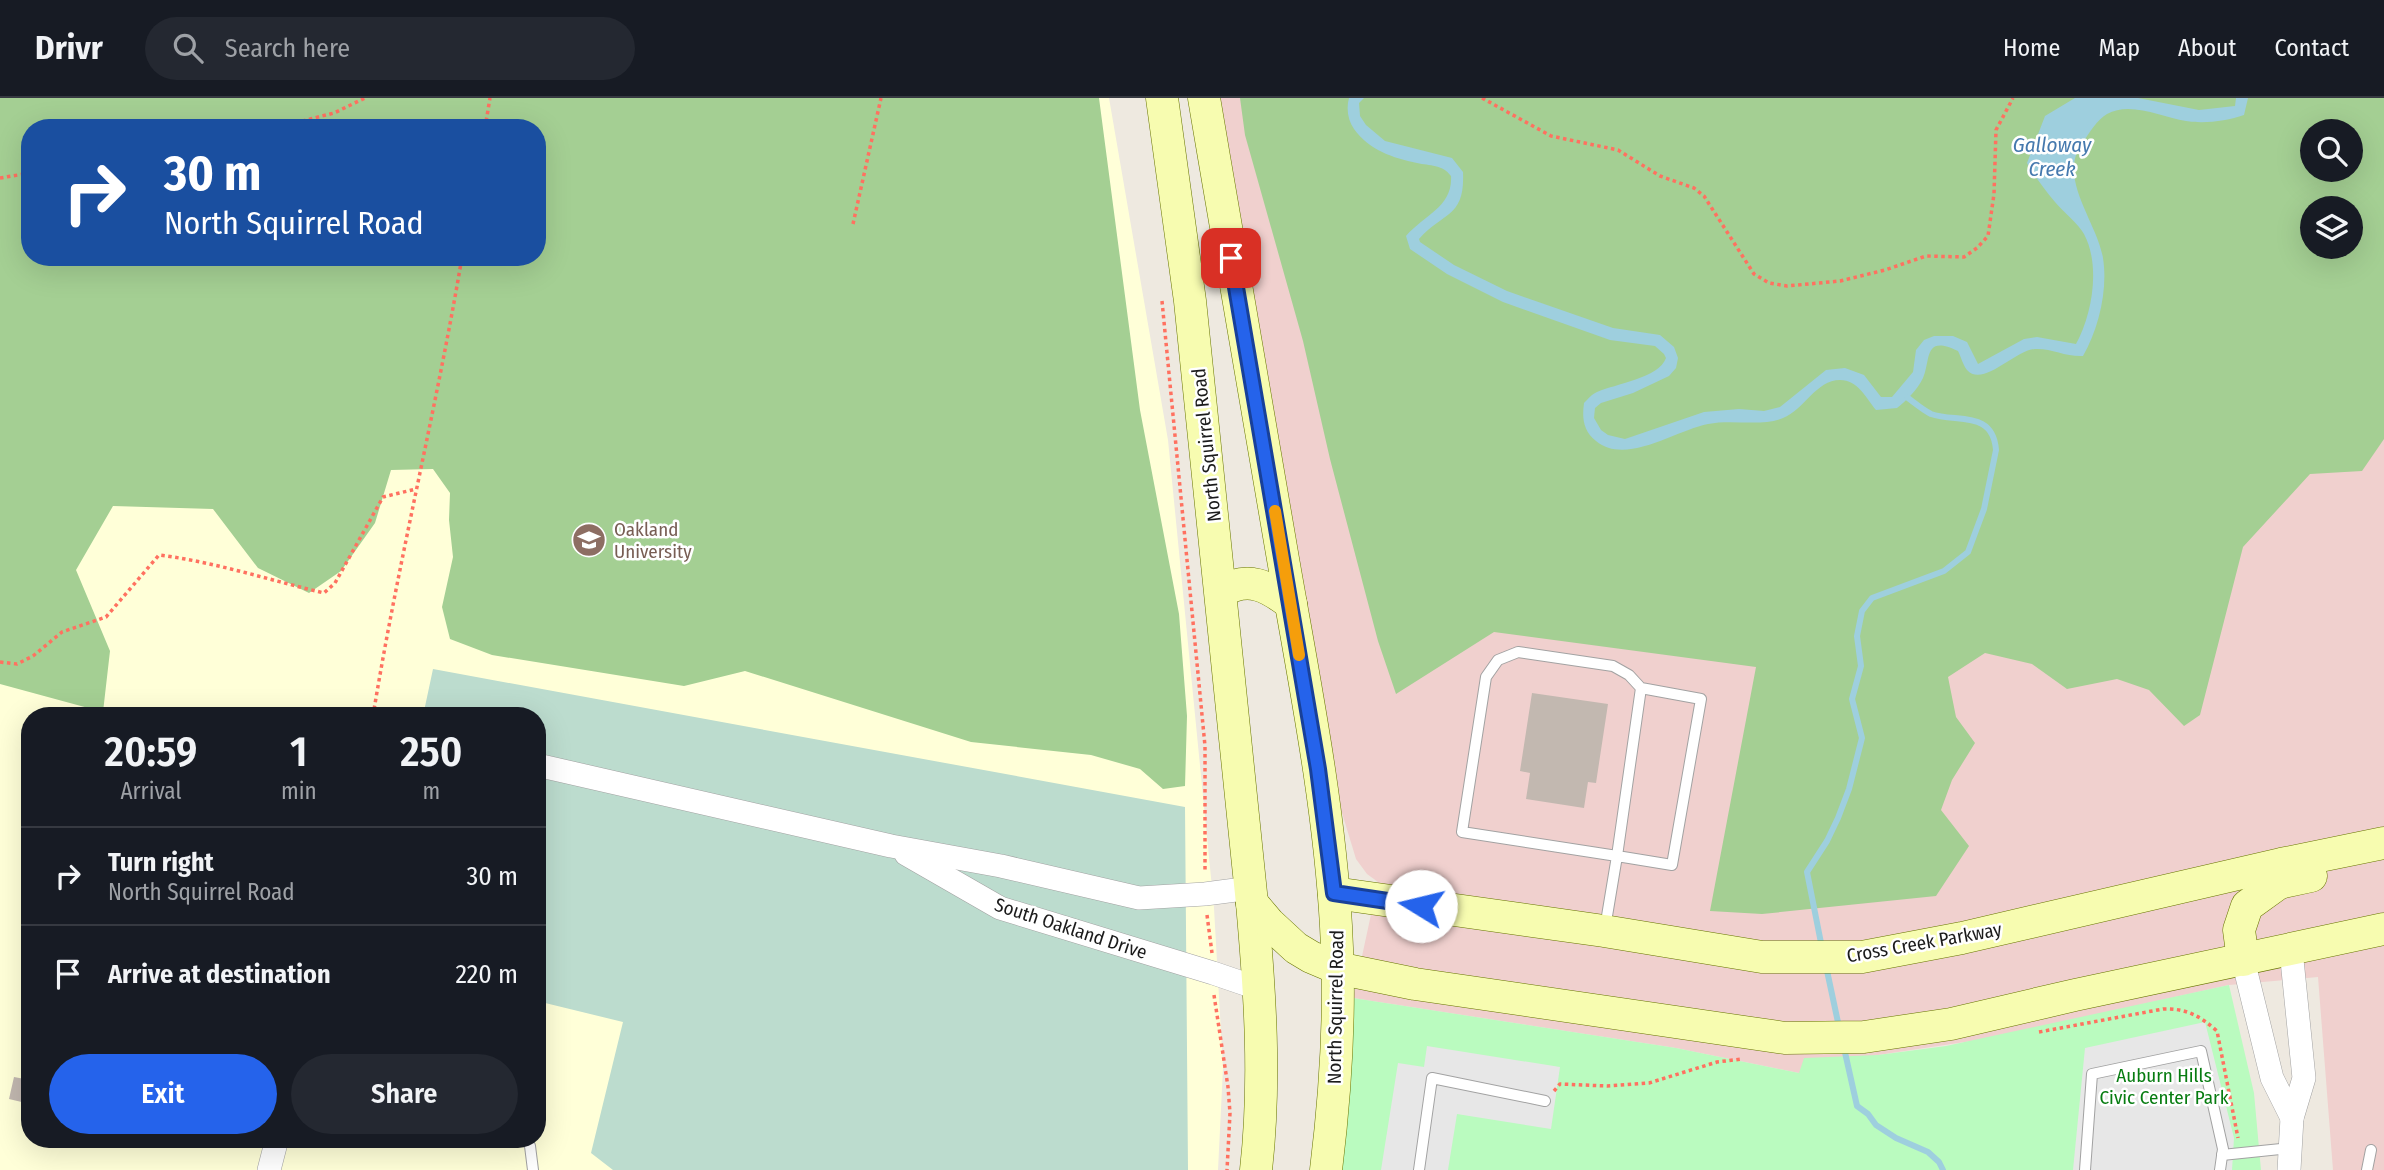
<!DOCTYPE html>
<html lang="en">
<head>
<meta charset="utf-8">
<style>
  :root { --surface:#171b24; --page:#242831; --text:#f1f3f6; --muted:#9ea1a6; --line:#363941; --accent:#2563eb }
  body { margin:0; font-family:"Fira Sans Condensed",sans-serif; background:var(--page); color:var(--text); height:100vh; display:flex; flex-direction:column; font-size:26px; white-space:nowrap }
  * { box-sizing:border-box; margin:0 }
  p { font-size:23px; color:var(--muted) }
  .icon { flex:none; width:38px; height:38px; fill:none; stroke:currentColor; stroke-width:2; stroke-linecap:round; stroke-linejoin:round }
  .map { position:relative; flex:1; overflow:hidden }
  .details { position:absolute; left:21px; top:609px; width:525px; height:441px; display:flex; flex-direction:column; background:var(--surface); border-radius:28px; box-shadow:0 7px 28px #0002 }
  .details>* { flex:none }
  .guide { position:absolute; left:21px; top:21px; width:525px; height:147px; border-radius:28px; box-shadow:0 7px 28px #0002; background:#1a4fa0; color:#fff; overflow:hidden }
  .fabs { position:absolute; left:2300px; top:21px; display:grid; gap:14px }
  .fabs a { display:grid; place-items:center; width:63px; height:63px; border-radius:50%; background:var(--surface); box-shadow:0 7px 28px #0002; font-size:35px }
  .pin { position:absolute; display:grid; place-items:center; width:60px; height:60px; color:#fff; margin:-30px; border-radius:14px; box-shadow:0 4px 10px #0006 }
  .me { position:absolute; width:77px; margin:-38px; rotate:279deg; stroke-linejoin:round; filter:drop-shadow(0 0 5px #0008) }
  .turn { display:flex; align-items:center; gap:24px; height:147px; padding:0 28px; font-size:32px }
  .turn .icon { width:91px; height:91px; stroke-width:2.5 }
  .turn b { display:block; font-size:49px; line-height:60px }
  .eta { display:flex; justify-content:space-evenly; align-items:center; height:119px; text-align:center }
  .eta b { font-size:42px; font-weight:600; line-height:49px }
  .cta { display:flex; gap:14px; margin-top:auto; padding:14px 28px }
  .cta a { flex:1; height:80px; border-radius:42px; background:var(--accent); color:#fff; font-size:28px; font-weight:600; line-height:80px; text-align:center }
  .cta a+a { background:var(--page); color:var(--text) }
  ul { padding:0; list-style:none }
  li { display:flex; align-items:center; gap:21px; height:98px; padding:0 28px; border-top:2px solid var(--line) }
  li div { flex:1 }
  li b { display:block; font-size:26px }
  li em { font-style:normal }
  header { display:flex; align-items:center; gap:42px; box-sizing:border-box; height:98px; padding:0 35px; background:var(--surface); border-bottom:2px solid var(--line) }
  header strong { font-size:33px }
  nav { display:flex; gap:38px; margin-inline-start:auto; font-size:24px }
  .search { width:490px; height:63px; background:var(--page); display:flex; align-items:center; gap:18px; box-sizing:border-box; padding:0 24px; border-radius:38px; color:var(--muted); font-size:26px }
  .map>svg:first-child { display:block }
</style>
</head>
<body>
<header>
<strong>Drivr</strong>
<div class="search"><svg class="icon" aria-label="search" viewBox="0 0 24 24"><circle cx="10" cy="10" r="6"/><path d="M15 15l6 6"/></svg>Search here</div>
<nav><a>Home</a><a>Map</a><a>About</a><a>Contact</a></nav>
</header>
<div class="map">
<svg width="2384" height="1072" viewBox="0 0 2384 1072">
  <rect width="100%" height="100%" fill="#eee9e0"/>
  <!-- commercial -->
  <path fill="#f0d0ce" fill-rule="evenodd" d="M1216,0H2384V1072H2333L2318,879L2229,887L1985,941L1878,957L1799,975L1676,950L1353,900L1378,784L1367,776L1356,761L1336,695ZM2312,33H2350V72H2312ZM2312,110H2350V149H2312Z"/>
  <!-- education -->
  <path fill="#ffffd8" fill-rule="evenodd" d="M0,0H1109L1168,342L1214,810L1223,970L1218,1072H0ZM30,30H537V159H30ZM30,618H537V1041H30Z"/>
  <!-- forest -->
  <g fill="#a4cf93" fill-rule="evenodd">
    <path d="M0,0H1099L1140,312L1179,516L1187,618L1185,688L1163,691L1140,671L1091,657L971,644L745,573L684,588L492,557L450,541L442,509L453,459L449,422L450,395L433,371L391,372L375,425L341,473L309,495L258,470L213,411L113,408L76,472L110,553L103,614L0,586ZM30,30H537V159H30Z"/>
    <path d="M1240,0H2384V341L2362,373L2310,376L2243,449L2200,617L2184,628L2149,592L2117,581L2067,591L2032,566L1985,555L1948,579L1956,619L1975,645L1952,682L1941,712L1969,748L1936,798L1762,816L1710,813L1756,569L1494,534L1396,596L1378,543L1330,361L1303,243L1245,37ZM2312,33H2350V72H2312ZM2312,110H2350V149H2312Z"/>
  </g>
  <!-- wetland -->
  <polygon fill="#bcdcce" points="433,571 1185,709 1188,1072 613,1072 591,1055 623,924 537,903 537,618 423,618"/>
  <!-- park -->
  <polygon fill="#bafbbf" points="2229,887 2254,995 2261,1072 1337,1072 1353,900 1676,950 1799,975 1804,960 1878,957 1946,948"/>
  <!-- parking -->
  <g fill="#e7e7e7">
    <polygon points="2205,924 2234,1040 2232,1072 2073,1072 2085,950"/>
    <polygon points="1427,948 1560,969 1551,1031 1457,1016 1448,1072 1381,1072 1398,965 1424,969"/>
  </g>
  <!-- water -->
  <path fill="#9ecfde" d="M1349,0H1364L1359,5L1360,18L1366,27L1385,43L1452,60L1463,74C1465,120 1444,113 1419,141L1420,144L1454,167L1507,193L1613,230L1660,237L1674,249L1678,260L1676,270L1669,278L1633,295L1601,305L1595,310L1594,320L1601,332L1608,337L1625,341L1704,314L1739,311L1764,313L1780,309L1826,272L1845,270L1864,277L1881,299H1892L1913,274L1916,252L1924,242L1934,238H1953L1967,244L1978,266L2024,241L2037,239L2076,246C2092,217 2101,168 2084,136C2078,125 2064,115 2055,104C2045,92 2035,79 2027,65L2045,18L2075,0H2138L2199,12L2235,8L2236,0H2248L2244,17C2227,23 2204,26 2186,23C2162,19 2130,3 2107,16C2097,22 2090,34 2083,44C2056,79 2097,123 2103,160C2108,191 2099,230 2083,258C2066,259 2051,250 2035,251C2015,252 1983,290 1967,272C1963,267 1961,259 1958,253C1923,236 1931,262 1923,280C1917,292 1907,302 1897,310L1876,312C1866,300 1858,282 1840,282C1816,282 1804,312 1783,320C1762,329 1732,321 1708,326C1676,332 1626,368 1596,343C1583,333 1582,320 1584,305C1588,301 1592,296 1597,294C1615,286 1659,280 1666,260L1664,256L1655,248L1610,242L1503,204L1447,176L1410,151L1406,138C1424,117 1453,109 1451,78C1442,66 1430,68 1417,65C1393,60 1369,52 1354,31C1348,22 1346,11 1349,0Z"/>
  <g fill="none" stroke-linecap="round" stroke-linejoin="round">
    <!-- stream -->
    <g stroke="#9ecfde" stroke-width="6">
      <path d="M1822,850L1807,774L1827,743L1838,720L1849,691L1862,640L1852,601L1861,568L1857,538L1862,513L1872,500L1944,473L1968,454L1984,411L1996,352C1993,312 1957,325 1931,316C1923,312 1916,306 1908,300"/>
      <polyline points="1826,868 1839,929"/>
      <polyline points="1844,950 1857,1008 1868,1016 1876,1027 1896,1040 1928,1054 1939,1064 1943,1072"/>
    </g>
  </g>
  <!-- building -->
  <g fill="#c2b8b0">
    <polygon points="1532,595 1608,606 1596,685 1588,684 1584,710 1526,701 1530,675 1520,673"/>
    <polygon points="14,979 30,982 30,1006 9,1001"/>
  </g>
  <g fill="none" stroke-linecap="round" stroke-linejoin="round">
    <!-- lane casing -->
    <g stroke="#a2a2a2" stroke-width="12">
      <g id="lane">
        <polyline points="1605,830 1617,758 1462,734 1486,579 1498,562 1518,554 1613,568 1629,577 1641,590 1701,601 1672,767 1617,758 1641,590"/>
        <polyline points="526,1041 530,1048 533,1072"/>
        <polyline points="2222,1057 2290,1050"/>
        <polyline points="1419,1072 1432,980 1545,1003"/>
        <polyline points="2085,1072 2092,976 2201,953 2223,1051 2220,1072"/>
        <polyline points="2367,1072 2371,1052"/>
      </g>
    </g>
    <!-- street casing -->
    <g stroke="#a2a2a2" stroke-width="24">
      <g id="street">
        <polyline points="537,667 891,748 1001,768 1139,800 1205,796 1251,790"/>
        <polyline points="906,756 1000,810 1213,875 1260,891"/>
        <polyline points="2243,862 2272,980 2292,1020"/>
        <polyline points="269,1072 277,1041"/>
        <polyline points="2289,1072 2292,1020 2304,980 2291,852"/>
      </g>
    </g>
    <!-- secondary casing -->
    <g stroke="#677400" stroke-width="33">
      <g id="secondary">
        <path d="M1162,0L1190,203L1252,805C1260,894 1266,983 1256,1072"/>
        <path d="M1204,0C1230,154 1257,308 1283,461C1304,582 1329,705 1336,828C1341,909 1336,991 1326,1072"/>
        <path d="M1221,494C1248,477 1268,488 1291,506"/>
        <polyline points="1334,795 1604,833 1762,859 1862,859 1962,840 2281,766 2384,745"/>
        <polyline points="1252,805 1269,825 1296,850 1311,859 1337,870 1415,886 1785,940 1864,939 1951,926 2075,897 2384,831"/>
        <polyline points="2243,862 2239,832 2247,808 2279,785 2311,778"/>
      </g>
    </g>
    <!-- path -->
    <g stroke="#ff7160" stroke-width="3.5" stroke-dasharray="3.5 3.5" stroke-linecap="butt">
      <polyline points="1482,0 1551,38 1618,52 1660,78 1694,90 1704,98 1754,176 1769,185 1787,188 1840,183 1885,172 1926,158 1964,159 1977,150 1988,138 1994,96 1996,32 2013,0"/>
      <polyline points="275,30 334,15 365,0"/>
      <polyline points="485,30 490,0"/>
      <polyline points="0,80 30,75"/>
      <polyline points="853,126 881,0"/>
      <polyline points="1162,203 1205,648 1205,775"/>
      <path d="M0,564L17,566L33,558L62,534L106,519L159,457C215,464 269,482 324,495L335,485L383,399L416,391"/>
      <path d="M373,618C398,464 436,313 462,159"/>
      <polyline points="1207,817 1212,855"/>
      <polyline points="1214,897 1228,989 1230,1015 1227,1072"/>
      <path d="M2039,934L2163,911C2186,910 2200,918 2217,933L2238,1040"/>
      <polyline points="1554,993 1560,986 1607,988 1649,985 1717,964 1742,961"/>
    </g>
    <!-- lane -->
    <use href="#lane" stroke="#fff" stroke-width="10"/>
    <!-- street -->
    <use href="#street" stroke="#fff" stroke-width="23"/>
    <!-- secondary -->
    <use href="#secondary" stroke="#f7fcb0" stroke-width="32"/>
  </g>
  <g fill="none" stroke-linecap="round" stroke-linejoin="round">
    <!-- route casing -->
    <g stroke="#184099" stroke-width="18">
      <polyline id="route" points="1231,160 1318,671 1334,795 1421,808"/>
    </g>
    <!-- route -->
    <use href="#route" stroke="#2563eb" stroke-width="12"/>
    <!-- slow -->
    <polyline stroke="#f59e0b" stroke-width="12" points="1275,413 1299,557"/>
  </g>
  <!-- icons -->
  <defs>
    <g id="university-disc" transform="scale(1.75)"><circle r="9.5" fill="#8d6e63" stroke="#fff"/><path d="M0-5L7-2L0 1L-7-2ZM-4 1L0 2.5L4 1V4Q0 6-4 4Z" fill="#fff"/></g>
  </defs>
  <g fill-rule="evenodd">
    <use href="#university-disc" x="589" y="442"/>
  </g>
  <g text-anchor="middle" stroke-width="5" stroke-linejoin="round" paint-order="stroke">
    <!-- street labels -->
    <g font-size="19" fill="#1b1b1b" stroke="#fff">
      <text transform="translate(1206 347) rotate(-96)" y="7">North Squirrel Road</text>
      <text transform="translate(1071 830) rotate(18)" y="7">South Oakland Drive</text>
      <text transform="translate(1924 844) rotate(-10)" y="7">Cross Creek Parkway</text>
      <text transform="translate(1335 909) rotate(-89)" y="7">North Squirrel Road</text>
    </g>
    <!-- education labels -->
    <g font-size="19" fill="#785e54" stroke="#fff" text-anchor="start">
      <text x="614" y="438">Oakland<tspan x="614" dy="22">University</tspan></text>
    </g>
    <!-- park labels -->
    <g font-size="19" fill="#077c11" stroke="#fff">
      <text x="2164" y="984">Auburn Hills<tspan x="2164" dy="22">Civic Center Park</tspan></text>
    </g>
    <!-- water labels -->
    <g font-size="21" font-style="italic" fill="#4579ae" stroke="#fff">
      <text x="2052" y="54">Galloway<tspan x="2052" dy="24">Creek</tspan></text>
    </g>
  </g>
</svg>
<div class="fabs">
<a><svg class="icon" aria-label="search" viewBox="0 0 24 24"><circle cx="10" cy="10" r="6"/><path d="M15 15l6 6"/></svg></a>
<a><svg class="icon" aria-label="layers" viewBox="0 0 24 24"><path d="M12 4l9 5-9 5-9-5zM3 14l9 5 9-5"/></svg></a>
</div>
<div class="pin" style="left:1231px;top:160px;background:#d93025"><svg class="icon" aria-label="arrive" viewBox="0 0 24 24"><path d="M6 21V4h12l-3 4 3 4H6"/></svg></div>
<svg class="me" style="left:1421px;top:808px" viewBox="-20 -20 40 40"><circle r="19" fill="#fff"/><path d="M0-13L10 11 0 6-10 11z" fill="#2563eb"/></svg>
<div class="guide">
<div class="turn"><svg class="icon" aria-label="right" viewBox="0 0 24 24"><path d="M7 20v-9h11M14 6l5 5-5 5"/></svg><div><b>30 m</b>North Squirrel Road</div></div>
</div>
<section class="details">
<div class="eta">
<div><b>20:59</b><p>Arrival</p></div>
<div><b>1</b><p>min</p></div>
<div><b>250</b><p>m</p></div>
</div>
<ul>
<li><svg class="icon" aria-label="right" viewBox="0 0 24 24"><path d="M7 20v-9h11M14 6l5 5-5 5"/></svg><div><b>Turn right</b><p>North Squirrel Road</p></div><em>30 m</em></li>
<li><svg class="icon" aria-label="arrive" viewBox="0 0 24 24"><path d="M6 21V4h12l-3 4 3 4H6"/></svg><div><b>Arrive at destination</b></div><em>220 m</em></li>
</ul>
<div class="cta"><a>Exit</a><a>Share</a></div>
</section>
</div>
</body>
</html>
